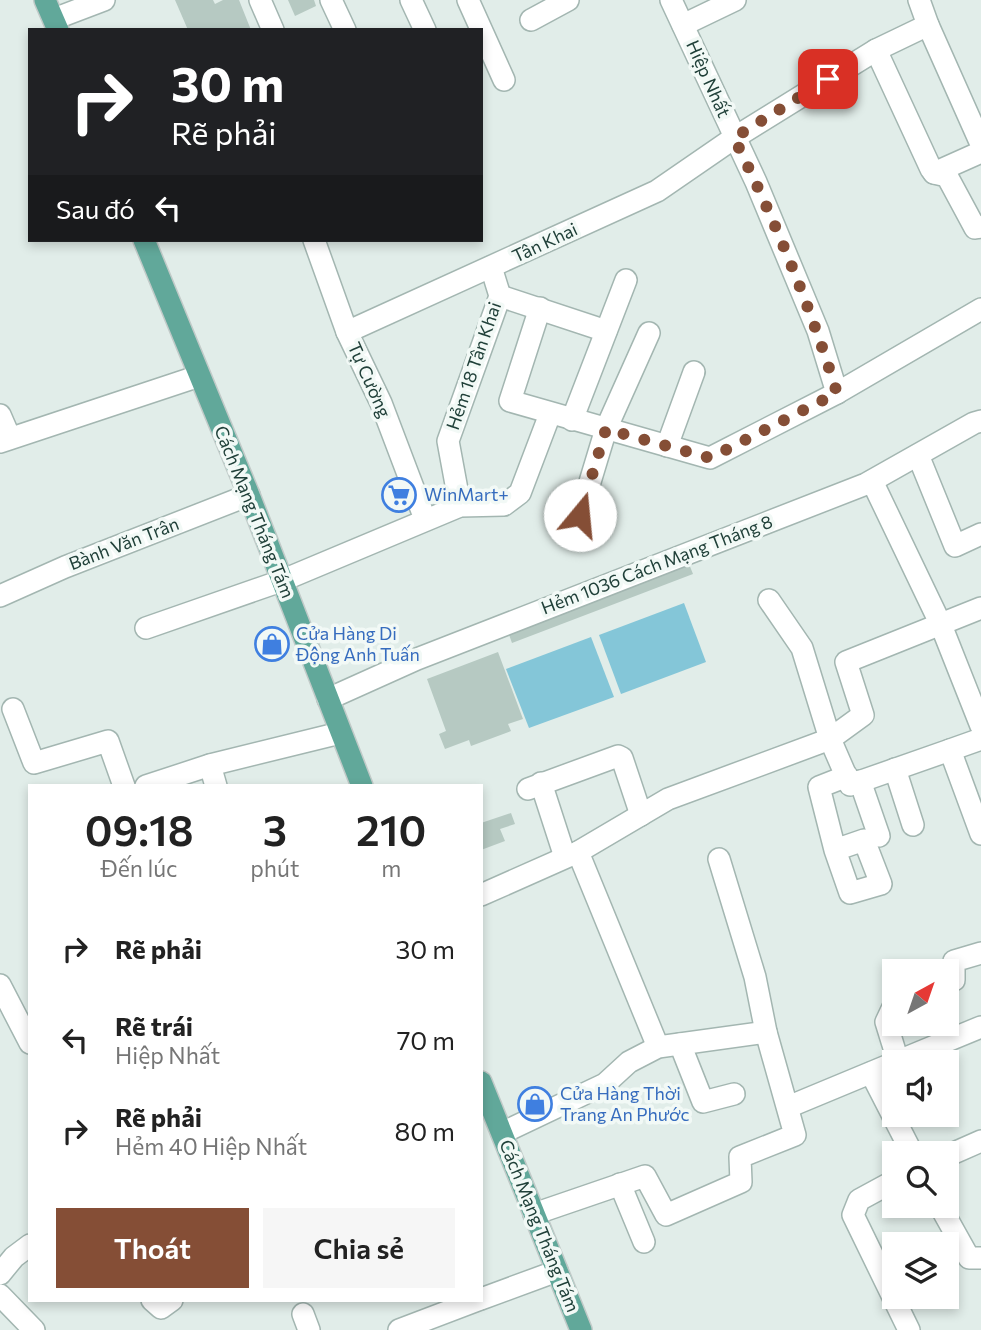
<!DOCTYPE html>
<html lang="vi">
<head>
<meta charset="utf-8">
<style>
  :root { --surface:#fff; --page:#f6f6f6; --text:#222; --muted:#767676; --accent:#854e36 }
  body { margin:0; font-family:Commissioner,sans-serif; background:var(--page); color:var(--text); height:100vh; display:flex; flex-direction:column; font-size:26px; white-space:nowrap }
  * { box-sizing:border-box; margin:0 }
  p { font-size:23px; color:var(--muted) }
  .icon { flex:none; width:38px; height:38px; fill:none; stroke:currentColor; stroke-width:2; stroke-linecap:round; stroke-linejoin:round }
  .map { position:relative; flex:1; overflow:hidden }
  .panel { position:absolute; left:28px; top:784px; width:455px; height:518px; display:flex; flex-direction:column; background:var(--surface); border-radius:0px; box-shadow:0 4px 10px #0003 }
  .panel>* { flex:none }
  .hud { position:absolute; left:28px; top:28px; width:455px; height:214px; border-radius:0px; box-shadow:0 4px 10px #0003; background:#202124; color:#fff; overflow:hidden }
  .needle { width:46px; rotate:40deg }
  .controls { position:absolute; left:882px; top:959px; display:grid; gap:14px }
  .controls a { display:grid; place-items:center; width:77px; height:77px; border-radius:0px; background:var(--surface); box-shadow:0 4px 10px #0003; font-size:35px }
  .pin { position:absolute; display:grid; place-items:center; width:60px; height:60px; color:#fff; margin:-30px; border-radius:14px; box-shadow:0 4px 10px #0006 }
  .me { position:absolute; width:77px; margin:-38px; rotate:17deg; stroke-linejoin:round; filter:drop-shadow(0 0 5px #0008) }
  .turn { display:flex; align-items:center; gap:24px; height:147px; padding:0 28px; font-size:32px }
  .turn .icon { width:91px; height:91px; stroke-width:2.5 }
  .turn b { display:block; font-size:49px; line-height:60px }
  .then { display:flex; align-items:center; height:66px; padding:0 28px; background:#0003; gap:14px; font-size:26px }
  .eta { display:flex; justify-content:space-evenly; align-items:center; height:119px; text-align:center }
  .eta b { font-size:42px; font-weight:600; line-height:49px }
  .cta { display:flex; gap:14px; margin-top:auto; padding:14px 28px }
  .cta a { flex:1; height:80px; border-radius:0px; background:var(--accent); color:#fff; font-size:28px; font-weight:600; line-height:80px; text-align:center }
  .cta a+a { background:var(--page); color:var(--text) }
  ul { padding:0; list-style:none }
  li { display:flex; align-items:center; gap:21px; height:91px; padding:0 28px }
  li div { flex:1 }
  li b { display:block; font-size:26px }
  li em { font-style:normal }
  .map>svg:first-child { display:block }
</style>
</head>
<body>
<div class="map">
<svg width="981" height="1330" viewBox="0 0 981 1330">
  <rect width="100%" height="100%" fill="#e1ede9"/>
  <!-- water -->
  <g fill="#84c6d8">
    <polygon points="684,603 706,662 621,694 599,635"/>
    <polygon points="591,637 614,697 529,728 506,669"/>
  </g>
  <!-- building -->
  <g fill="#b6c9c2">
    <polygon points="175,0 213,0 215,4 223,0 239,0 251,30 188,30"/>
    <polygon points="288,0 314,0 316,6 295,16"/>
    <polygon points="689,564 693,574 512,643 508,632"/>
    <polygon points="498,652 523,719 508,724 511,731 471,746 469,740 445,749 439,734 446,731 427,679"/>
    <polygon points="511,813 515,824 500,829 505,841 481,850 481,823"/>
  </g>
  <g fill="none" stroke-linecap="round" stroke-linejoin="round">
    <!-- minor casing -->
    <g stroke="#a3b6b1" stroke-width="24">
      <g id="minor">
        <polyline points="260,0 273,30"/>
        <polyline points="331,0 345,30"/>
        <polyline points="411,0 425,30"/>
        <polyline points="468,0 504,80"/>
        <polyline points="671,0 756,182 818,331 837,393"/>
        <polyline points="54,19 104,0"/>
        <polyline points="531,20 568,0"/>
        <polyline points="683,25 735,0"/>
        <polyline points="928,25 981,144"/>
        <polyline points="876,50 931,169 934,173 947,176 975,228 981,227"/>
        <polyline points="934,173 981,152"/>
        <polyline points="314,240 347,332 381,403 425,519"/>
        <polyline points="500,296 606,331"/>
        <polyline points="540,308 510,401 710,458 837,393 981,309"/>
        <polyline points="347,332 657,191 734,138 876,50 928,25 919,0"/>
        <polyline points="0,415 10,438"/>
        <polyline points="572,420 626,280"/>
        <polyline points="0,442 199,376"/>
        <polyline points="667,446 694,372"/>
        <polyline points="918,455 955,546 981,534"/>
        <polyline points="872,481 941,625 981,726"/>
        <polyline points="460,506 448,441 500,296 491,267"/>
        <polyline points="580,515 606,429 649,333"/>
        <polyline points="0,596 65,567 249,495"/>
        <polyline points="769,600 802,648 830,739 863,715 846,662 981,608"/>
        <polyline points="146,628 281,581 460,506 504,505 520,493 550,414"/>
        <polyline points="328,699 417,659 866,484 974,423 981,421"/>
        <polyline points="13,709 34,763 108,741 124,786"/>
        <polyline points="950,750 981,739"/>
        <polyline points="210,765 216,786"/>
        <polyline points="895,769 913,825"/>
        <polyline points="860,781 879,836"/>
        <polyline points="541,783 565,857"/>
        <polyline points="146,786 210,765 340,733"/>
        <polyline points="528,789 618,756 622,758 641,815"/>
        <polyline points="835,850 864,840 881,884 850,893 835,850 819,787 847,776"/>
        <polyline points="578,852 658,1047"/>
        <polyline points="481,895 578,852 668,799 830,739 850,785 950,750 981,834"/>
        <polyline points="947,983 954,980 954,961 981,953"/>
        <polyline points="0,985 30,1043"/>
        <polyline points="894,1005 886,1022 898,1061"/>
        <polyline points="680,1044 703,1102 734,1094"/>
        <polyline points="896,1062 981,1027"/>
        <polyline points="871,1073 912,1153"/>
        <polyline points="788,1107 894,1063"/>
        <polyline points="502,1133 605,1084 629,1062 658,1047 766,1032 755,977 719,859"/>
        <polyline points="947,1156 981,1141"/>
        <polyline points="894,1181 859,1200 853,1215 909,1330"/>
        <polyline points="620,1184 644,1242"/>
        <polyline points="940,1206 969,1258 981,1258"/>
        <polyline points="534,1214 645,1176 666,1215 741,1182 740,1157 795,1135 766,1032"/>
        <polyline points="0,1274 14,1257 30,1245"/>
        <polyline points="0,1295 34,1330"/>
        <polyline points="481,1299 557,1271"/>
        <polyline points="152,1300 161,1308 172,1300"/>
        <polyline points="303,1314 309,1330"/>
        <polyline points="399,1330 478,1300"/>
      </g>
    </g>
    <!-- major casing -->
    <g stroke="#c1cac8" stroke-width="24">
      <g id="major">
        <polyline points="45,0 58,30"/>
        <polyline points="144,240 249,495 362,786"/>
        <polyline points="481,1082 581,1330"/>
      </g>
    </g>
    <!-- minor -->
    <use href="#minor" stroke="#fff" stroke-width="21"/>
    <!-- major -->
    <use href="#major" stroke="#61a89a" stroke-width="21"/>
  </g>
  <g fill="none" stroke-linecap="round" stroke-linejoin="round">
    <!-- route -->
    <path stroke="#854e36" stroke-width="12" stroke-dasharray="0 21.6" d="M580,515L606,429L710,458L837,393C810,306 775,220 734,138L828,79"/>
  </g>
  <!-- icons -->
  <defs>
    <g id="supermarket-ring" transform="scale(1.75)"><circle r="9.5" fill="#f2f9f6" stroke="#3f7fe0" stroke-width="1.5"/><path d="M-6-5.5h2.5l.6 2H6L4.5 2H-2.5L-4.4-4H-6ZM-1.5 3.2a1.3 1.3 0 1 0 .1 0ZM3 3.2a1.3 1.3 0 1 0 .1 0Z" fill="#3f7fe0"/></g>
    <g id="shop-ring" transform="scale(1.75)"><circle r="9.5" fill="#f2f9f6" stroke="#3f7fe0" stroke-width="1.5"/><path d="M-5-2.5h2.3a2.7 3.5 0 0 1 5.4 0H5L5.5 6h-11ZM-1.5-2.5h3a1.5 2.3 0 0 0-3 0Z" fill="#3f7fe0"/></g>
  </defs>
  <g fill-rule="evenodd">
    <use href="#supermarket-ring" x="399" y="495"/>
    <use href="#shop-ring" x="272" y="644"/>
    <use href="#shop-ring" x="535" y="1104"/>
  </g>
  <g text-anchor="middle" stroke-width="7" stroke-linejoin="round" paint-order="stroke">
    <!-- street labels -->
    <g font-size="18" fill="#204039" stroke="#f2f9f6">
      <text transform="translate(708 79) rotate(66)" y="6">Hiệp Nhất</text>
      <text transform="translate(545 243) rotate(-25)" y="6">Tân Khai</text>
      <text transform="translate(474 366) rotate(-71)" y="6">Hẻm 18 Tân Khai</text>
      <text transform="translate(369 380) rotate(66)" y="6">Tự Cường</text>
      <text transform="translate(254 512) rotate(68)" y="6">Cách Mạng Tháng Tám</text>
      <text transform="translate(124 544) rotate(-21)" y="6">Bành Văn Trân</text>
      <text transform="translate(657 565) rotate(-21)" y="6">Hẻm 1036 Cách Mạng Tháng 8</text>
      <text transform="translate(539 1226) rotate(68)" y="6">Cách Mạng Tháng Tám</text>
    </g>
    <!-- shop labels -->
    <g font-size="18" fill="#366cbe" stroke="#f2f9f6" text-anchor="start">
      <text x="424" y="501">WinMart+</text>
      <text x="296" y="640">Cửa Hàng Di<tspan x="296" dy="21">Động Anh Tuấn</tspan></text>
      <text x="560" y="1100">Cửa Hàng Thời<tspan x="560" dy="21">Trang An Phước</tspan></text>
    </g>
  </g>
</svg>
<div class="controls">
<a><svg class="needle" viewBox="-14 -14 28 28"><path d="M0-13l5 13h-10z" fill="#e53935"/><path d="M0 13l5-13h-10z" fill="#767676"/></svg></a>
<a><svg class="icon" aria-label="sound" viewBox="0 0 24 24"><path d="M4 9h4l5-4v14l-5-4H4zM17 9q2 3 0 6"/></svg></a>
<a><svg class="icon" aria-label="search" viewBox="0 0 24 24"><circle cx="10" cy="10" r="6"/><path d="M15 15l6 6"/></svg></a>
<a><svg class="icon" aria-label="layers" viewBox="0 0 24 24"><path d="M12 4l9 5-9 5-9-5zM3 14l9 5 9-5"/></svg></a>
</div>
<div class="pin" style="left:828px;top:79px;background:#d93025"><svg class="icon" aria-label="arrive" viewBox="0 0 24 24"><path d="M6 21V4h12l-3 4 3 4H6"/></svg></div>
<svg class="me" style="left:580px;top:515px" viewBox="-20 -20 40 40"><circle r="19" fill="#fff"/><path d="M0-13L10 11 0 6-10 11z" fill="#854e36"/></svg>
<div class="hud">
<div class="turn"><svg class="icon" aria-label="right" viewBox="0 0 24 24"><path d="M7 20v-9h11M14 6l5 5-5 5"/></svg><div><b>30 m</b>Rẽ phải</div></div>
<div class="then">Sau đó<svg class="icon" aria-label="left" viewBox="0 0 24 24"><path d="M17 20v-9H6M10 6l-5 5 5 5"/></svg></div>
</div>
<section class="panel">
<div class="eta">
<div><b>09:18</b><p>Đến lúc</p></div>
<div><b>3</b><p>phút</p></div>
<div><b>210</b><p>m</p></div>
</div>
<ul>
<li><svg class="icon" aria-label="right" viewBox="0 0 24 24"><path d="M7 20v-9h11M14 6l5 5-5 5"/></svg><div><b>Rẽ phải</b></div><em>30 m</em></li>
<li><svg class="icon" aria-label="left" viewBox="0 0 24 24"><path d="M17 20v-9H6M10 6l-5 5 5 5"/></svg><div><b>Rẽ trái</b><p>Hiệp Nhất</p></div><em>70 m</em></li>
<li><svg class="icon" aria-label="right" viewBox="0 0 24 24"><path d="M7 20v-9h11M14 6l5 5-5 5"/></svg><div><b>Rẽ phải</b><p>Hẻm 40 Hiệp Nhất</p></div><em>80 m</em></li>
</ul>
<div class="cta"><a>Thoát</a><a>Chia sẻ</a></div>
</section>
</div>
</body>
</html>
